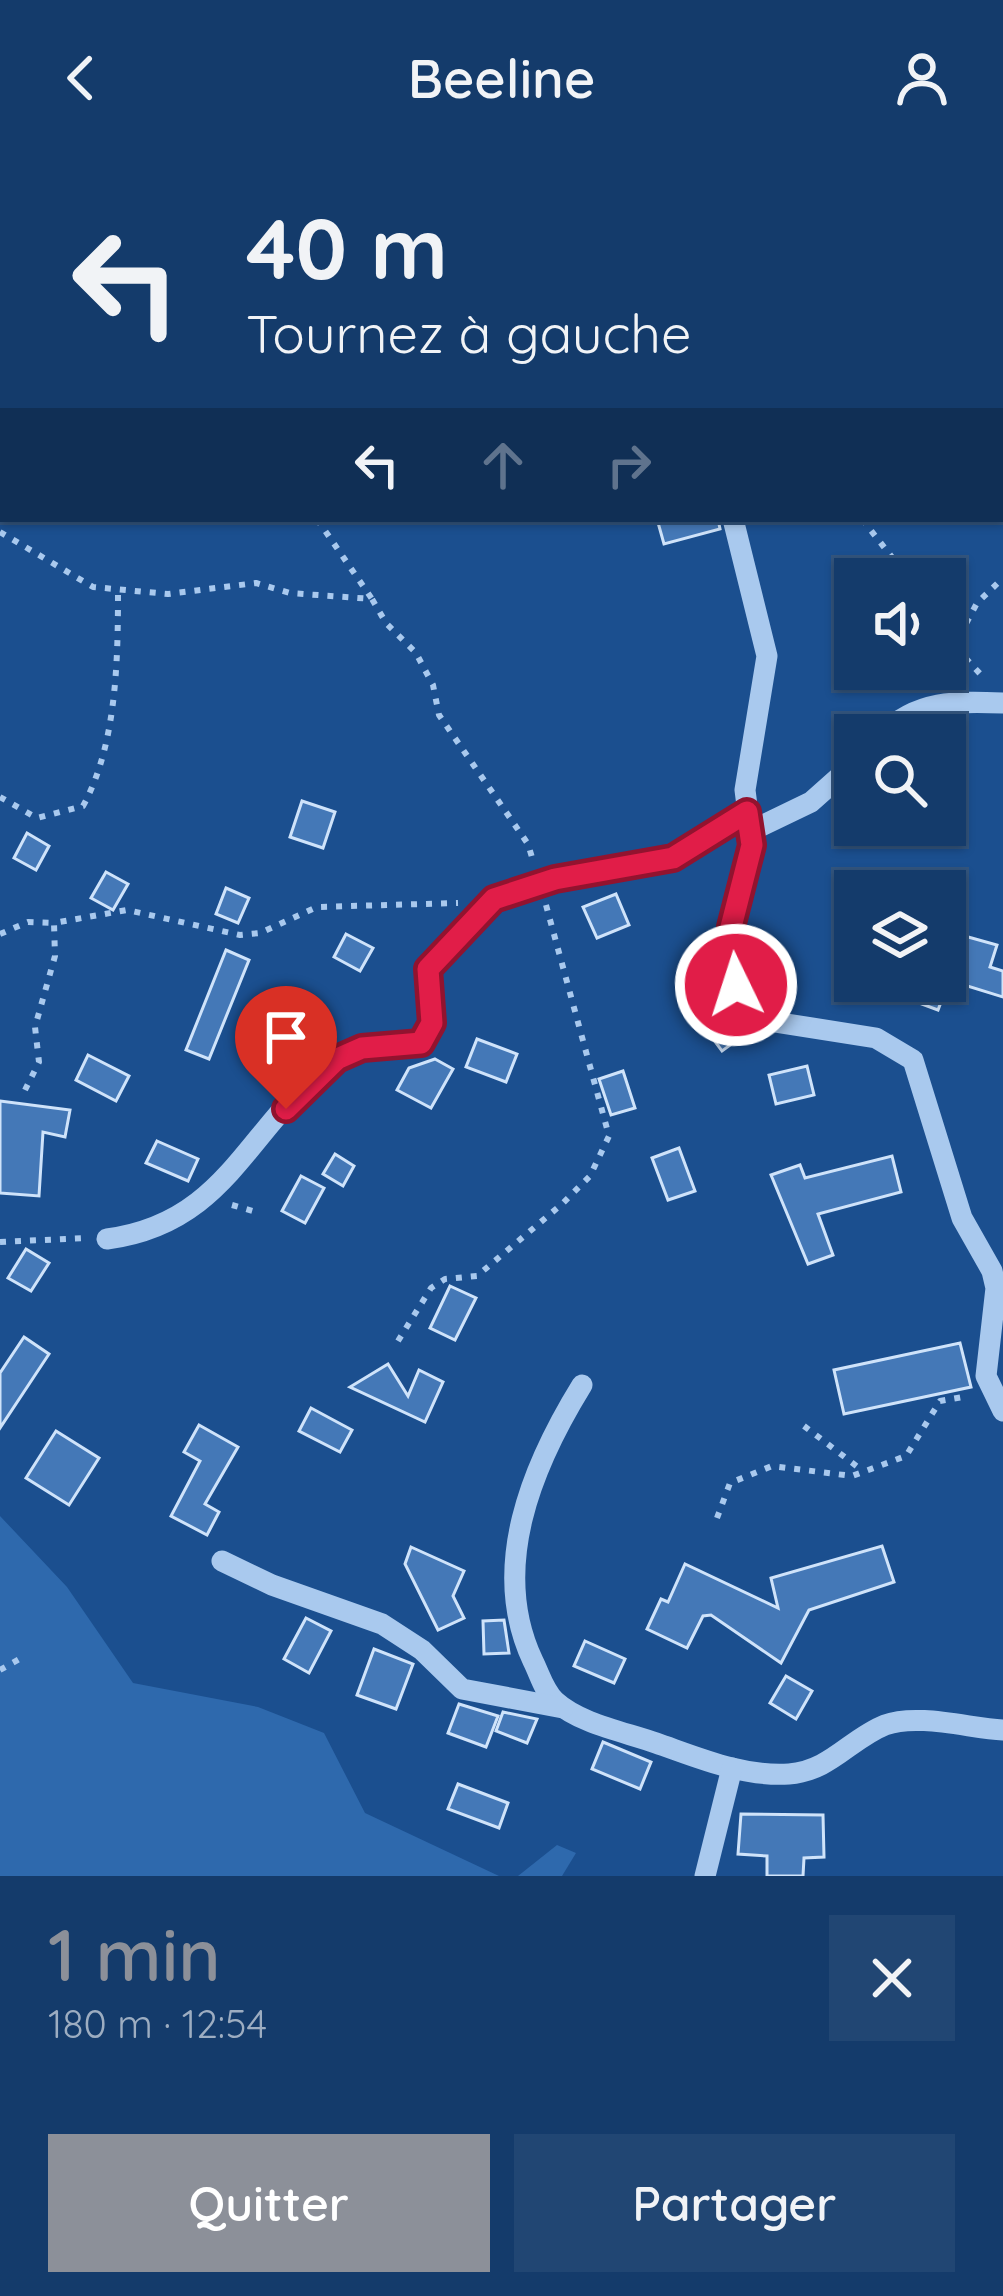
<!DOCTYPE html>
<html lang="fr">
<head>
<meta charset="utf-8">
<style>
  :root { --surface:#143b6b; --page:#214673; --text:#f1f3f6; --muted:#9dadc1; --line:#33557e; --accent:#8c9099 }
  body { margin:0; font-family:Quicksand,sans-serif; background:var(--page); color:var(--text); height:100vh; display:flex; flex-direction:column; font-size:45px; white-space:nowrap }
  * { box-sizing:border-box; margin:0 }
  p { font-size:39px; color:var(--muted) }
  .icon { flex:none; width:66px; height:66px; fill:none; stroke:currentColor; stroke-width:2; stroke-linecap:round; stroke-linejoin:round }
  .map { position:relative; height:1720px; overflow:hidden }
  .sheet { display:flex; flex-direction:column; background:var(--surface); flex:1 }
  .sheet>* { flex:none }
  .banner { position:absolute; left:0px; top:0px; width:1005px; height:366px; box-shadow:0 3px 9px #0004,0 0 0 3px var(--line); background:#143b6b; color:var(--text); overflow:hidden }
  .buttons { position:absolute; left:834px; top:402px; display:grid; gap:24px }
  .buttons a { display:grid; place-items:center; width:132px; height:132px; border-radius:0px; background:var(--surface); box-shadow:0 3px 9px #0004,0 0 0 3px var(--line); font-size:60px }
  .pin { position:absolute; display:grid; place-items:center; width:102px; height:102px; color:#fff; margin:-123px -51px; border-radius:50% 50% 50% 0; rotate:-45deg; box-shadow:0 0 12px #0007 }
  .pin .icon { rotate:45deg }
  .me { position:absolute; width:132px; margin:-66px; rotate:356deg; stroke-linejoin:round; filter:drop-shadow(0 0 9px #0008) }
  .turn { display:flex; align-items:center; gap:42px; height:252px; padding:0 48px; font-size:54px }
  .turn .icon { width:156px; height:156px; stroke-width:2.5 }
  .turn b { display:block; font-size:84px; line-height:102px }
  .lanes { display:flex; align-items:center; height:114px; padding:0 48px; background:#0003; justify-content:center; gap:60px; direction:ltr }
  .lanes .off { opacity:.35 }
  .round { display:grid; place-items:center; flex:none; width:126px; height:126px; border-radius:0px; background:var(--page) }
  .overview { display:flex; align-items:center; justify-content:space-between; height:204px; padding:0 48px }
  h1 { font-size:72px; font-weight:600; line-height:90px; color:var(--accent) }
  .cta { display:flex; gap:24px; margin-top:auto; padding:24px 48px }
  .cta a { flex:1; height:138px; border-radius:0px; background:var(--accent); color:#fff; font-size:48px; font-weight:600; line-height:138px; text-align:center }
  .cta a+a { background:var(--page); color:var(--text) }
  header { display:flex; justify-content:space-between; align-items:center; height:156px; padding:0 48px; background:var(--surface); font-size:54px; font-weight:600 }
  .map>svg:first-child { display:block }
</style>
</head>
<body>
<header><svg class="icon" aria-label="back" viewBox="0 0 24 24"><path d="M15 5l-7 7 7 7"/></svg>Beeline<svg class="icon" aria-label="person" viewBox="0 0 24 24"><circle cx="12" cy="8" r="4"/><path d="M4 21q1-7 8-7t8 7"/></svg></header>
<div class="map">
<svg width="1003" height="1720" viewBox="0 0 1003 1720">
  <rect width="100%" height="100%" fill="#1b4f8f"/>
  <!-- green -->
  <g fill="#2e69ad">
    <polygon points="0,1360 67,1431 133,1527 258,1551 324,1577 365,1657 499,1720 0,1720"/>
    <polygon points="557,1689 576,1697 562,1720 518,1720"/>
  </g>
  <!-- building -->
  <g fill="#4478b7" stroke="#cfe3fa" stroke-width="3">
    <polygon points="657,363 718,363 720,373 664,388"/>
    <polygon points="302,645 335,656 323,692 290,681"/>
    <polygon points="27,677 49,690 36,714 14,702"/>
    <polygon points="106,716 128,728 113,754 91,742"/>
    <polygon points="226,732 249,742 238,767 216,758"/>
    <polygon points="616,738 629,769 597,782 583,751"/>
    <polygon points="346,778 373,792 360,815 334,801"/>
    <polygon points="961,779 997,789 990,811 1003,815 1003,841 948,824"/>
    <polygon points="226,794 249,804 209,903 186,894"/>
    <polygon points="925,825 949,825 938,854 916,846"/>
    <polygon points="720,855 740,882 722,895 702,868"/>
    <polygon points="477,883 517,898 506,926 466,911"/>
    <polygon points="88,899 129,920 116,945 76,924"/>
    <polygon points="435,903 453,913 431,952 397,934 409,912"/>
    <polygon points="807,910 814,939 776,948 769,919"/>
    <polygon points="623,915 635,952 611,959 599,923"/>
    <polygon points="0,945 70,954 65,981 43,976 39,1040 0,1037"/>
    <polygon points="157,985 198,1003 188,1025 146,1007"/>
    <polygon points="679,992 695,1035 668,1044 652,1002"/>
    <polygon points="335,998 354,1010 343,1030 323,1018"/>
    <polygon points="892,1000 901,1036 818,1058 833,1099 808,1108 771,1019 800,1009 805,1022"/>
    <polygon points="301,1020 324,1032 305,1067 282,1055"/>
    <polygon points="26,1093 49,1107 31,1135 8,1122"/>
    <polygon points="450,1130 476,1142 455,1184 430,1172"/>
    <polygon points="24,1181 49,1198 0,1272 0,1217"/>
    <polygon points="960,1187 971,1231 844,1258 834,1214"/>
    <polygon points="388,1208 408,1240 419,1214 443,1226 425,1266 350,1231"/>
    <polygon points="311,1252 352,1274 340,1296 299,1275"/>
    <polygon points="199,1269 238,1291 205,1348 219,1356 207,1379 171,1360 200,1305 184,1296"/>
    <polygon points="56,1275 99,1302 69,1349 26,1322"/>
    <polygon points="882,1390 894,1426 809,1454 781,1507 711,1459 703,1460 687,1492 647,1473 661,1443 668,1446 685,1408 778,1452 771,1422"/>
    <polygon points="411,1391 464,1415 453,1440 464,1462 438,1474 405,1408"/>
    <polygon points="306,1462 331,1475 309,1517 284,1503"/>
    <polygon points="504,1464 509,1497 484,1498 483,1465"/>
    <polygon points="585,1485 625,1503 614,1527 574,1510"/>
    <polygon points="374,1493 413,1508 396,1553 357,1539"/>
    <polygon points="786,1520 812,1535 796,1563 770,1547"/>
    <polygon points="459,1548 498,1560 486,1591 448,1577"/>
    <polygon points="503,1556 537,1563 527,1587 496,1575"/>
    <polygon points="603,1586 651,1606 640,1633 592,1613"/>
    <polygon points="458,1628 508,1647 499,1672 448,1653"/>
    <polygon points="741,1658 823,1659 824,1701 804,1702 803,1720 767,1720 767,1700 738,1698"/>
  </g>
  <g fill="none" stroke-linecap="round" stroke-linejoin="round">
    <!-- path -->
    <g stroke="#a9c9ee" stroke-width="6" stroke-dasharray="6 9" stroke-linecap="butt">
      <polyline points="159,0 162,3"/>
      <polyline points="217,0 220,3"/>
      <polyline points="723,3 728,0"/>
      <polyline points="0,348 3,346"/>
      <polyline points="317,363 372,443"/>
      <polyline points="862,363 909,423"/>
      <polyline points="0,376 93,431 168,438 256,427 290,437 372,443 386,467 416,497 433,529 439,559 528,688 534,708"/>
      <polyline points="945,480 983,521"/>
      <polyline points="945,507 977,447 1003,422"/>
      <path d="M0,641L37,662L83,650C117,588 118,503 118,433"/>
      <polyline points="0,778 28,766 54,767"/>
      <polyline points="25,934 39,906 35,871 55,800 54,767 127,754 240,779 260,777 317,751 458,747"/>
      <polyline points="232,1049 260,1057"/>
      <polyline points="0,1086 86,1082"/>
      <polyline points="398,1185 431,1132 445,1123 477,1120 562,1048 590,1020 609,980 546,749"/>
      <polyline points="804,1270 863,1315"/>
      <polyline points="717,1362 730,1327 772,1310 852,1320 906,1300 940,1245 969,1240"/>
      <polyline points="0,1514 23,1501"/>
    </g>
    <!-- minor -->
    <g stroke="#a9c9ee" stroke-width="21">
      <polyline points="808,0 810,3"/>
      <polyline points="1002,62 1003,62"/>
      <polyline points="733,363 767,500 745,634 752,689 731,771 736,829 743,845 768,865 876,882 913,904 962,1062 992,1115 996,1132 986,1220 1003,1255"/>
      <path d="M882,579C916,544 957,545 1003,547"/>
      <polyline points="753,674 811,646 855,607"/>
      <path d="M107,1083C229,1067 247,969 333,906C362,885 393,900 421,887L432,867L428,813L493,743L555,723L673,702L747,656"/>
      <path d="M582,1229C532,1310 489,1412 533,1505C540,1519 544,1535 555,1545C580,1568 625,1576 656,1587C699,1602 743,1621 789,1618C830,1615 850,1583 885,1569C917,1557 969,1572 1003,1574"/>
      <polyline points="222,1405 272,1429 382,1468 422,1494 462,1533 563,1552"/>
      <polyline points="705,1720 732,1612"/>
    </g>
  </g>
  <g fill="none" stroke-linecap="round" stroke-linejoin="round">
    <!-- route casing -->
    <g stroke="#92132f" stroke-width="30">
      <polyline id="route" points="286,953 337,903 362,892 421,887 432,867 428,813 494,743 555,723 673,702 747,656 752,689 731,771 736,829"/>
    </g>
    <!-- route -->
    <use href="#route" stroke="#e11d48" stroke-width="21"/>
  </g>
</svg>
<div class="buttons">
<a><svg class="icon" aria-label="sound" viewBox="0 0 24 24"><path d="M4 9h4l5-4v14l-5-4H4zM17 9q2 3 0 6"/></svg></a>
<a><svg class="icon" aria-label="search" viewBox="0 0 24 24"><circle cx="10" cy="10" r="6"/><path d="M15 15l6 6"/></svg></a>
<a><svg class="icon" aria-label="layers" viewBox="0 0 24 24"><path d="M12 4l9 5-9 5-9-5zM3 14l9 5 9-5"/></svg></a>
</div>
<div class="pin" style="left:286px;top:953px;background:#d93025"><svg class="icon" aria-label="arrive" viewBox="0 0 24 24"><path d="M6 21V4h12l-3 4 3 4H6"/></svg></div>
<svg class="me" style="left:736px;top:829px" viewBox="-20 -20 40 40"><circle r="17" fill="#e11d48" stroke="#fff" stroke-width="3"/><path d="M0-11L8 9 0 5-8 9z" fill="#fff"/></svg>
<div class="banner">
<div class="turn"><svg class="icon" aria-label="left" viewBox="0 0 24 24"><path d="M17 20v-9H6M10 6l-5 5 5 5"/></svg><div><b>40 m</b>Tournez à gauche</div></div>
<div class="lanes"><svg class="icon" aria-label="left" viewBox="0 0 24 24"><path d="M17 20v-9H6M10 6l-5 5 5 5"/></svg><svg class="icon off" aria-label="ahead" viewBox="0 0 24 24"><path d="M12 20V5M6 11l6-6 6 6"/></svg><svg class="icon off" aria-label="right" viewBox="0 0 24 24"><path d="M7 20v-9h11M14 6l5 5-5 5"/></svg></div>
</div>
</div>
<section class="sheet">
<div class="overview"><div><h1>1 min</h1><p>180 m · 12:54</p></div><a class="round"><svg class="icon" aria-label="close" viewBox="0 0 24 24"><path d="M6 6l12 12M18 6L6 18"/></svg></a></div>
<div class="cta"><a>Quitter</a><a>Partager</a></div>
</section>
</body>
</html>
